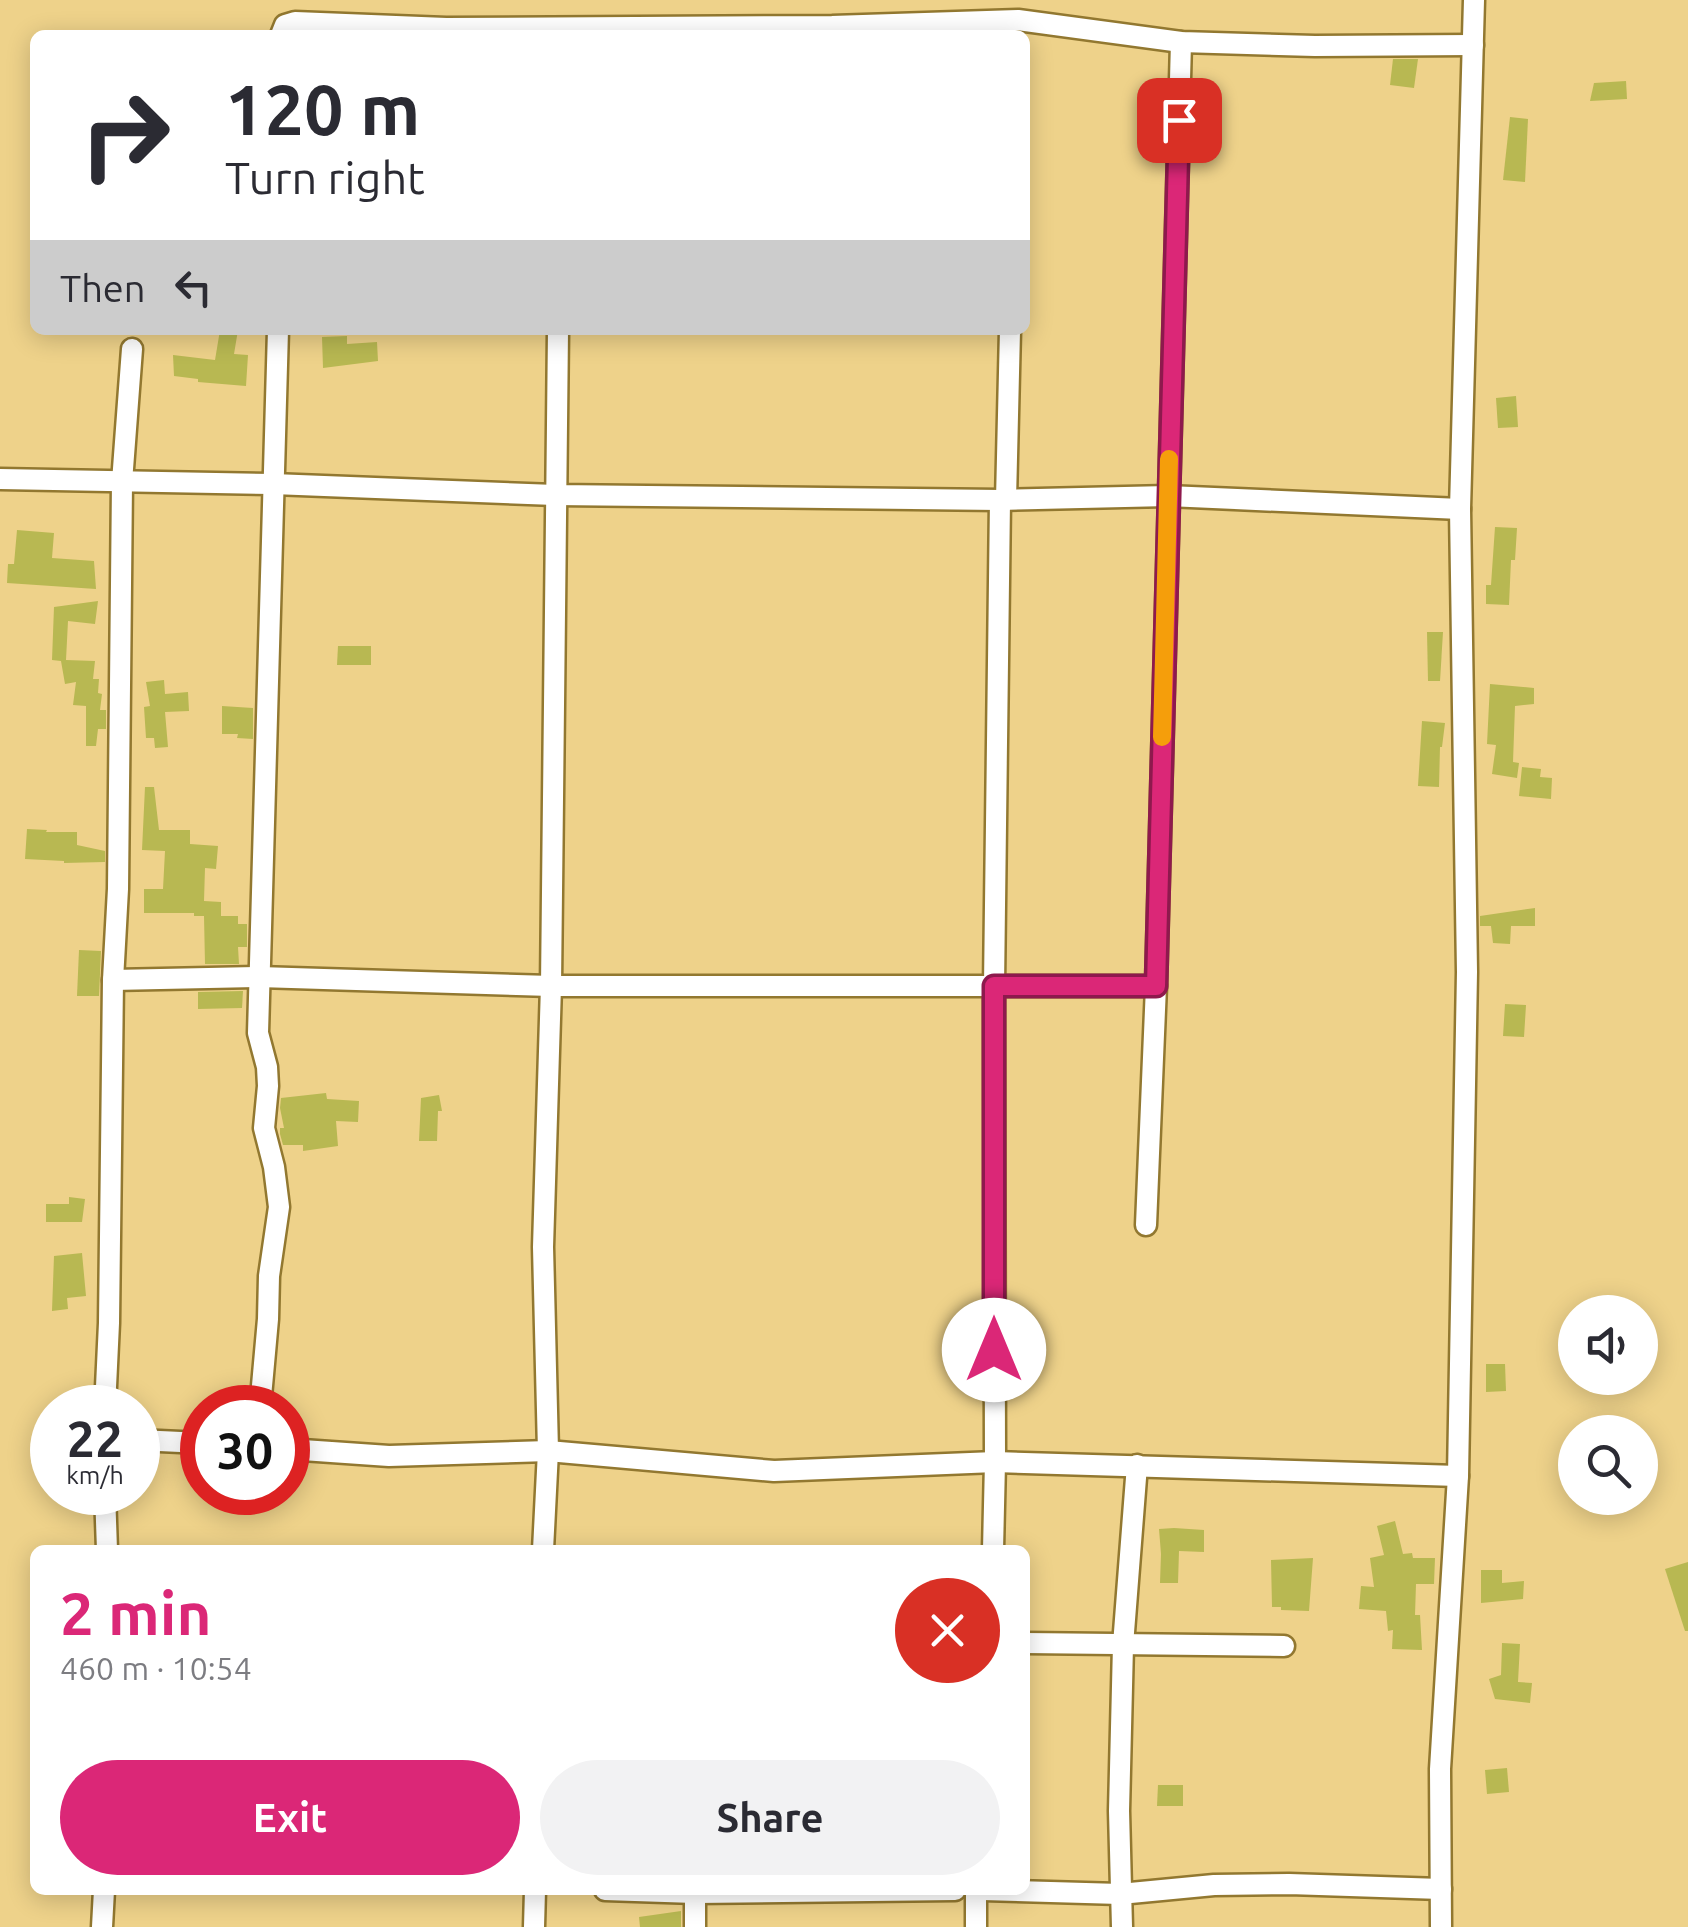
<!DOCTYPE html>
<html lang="en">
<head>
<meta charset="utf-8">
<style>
  :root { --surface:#fff; --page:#f2f2f3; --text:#2b2b33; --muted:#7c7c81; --accent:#db2777 }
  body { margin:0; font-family:Ubuntu,sans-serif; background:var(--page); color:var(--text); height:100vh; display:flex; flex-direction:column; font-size:38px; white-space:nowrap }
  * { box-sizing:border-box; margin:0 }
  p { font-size:32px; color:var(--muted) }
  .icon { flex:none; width:55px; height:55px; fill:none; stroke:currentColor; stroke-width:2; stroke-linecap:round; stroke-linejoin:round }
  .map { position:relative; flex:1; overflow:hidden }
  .drawer { position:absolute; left:30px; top:1545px; width:1000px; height:350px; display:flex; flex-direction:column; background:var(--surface); border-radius:15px; box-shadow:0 5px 25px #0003 }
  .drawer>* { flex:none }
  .banner { position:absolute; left:30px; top:30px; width:1000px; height:305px; border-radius:15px; box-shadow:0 5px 25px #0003; background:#fff; color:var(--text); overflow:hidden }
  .buttons { position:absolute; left:1558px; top:1295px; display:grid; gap:20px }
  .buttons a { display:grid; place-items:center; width:100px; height:100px; border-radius:50%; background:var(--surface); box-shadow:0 5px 25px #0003; font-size:50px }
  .speed { position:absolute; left:30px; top:1385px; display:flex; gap:20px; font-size:50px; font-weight:700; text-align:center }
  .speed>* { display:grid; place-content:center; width:130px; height:130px; border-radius:50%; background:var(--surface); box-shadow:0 5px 25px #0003; line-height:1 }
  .speed small { font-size:25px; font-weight:400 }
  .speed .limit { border:15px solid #d22; background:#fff; color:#111 }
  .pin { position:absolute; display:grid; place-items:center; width:85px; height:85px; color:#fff; margin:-42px; border-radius:20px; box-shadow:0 5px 15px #0006 }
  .me { position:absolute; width:110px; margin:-55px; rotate:0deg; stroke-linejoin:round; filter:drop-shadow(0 0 8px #0008) }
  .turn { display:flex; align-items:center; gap:35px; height:210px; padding:0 30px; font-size:45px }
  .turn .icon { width:130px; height:130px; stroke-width:2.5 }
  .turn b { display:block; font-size:70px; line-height:85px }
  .then { display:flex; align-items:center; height:95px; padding:0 30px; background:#0003; gap:20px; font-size:38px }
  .round { display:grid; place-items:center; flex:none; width:105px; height:105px; border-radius:52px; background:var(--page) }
  .summary { display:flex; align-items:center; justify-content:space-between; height:170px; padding:0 30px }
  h1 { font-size:60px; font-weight:700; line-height:75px; color:var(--accent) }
  .action { display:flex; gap:20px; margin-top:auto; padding:20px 30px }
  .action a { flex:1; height:115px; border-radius:60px; background:var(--accent); color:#fff; font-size:40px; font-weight:700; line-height:115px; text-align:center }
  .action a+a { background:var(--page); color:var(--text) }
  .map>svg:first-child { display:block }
</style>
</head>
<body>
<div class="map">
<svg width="1688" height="1927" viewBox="0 0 1688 1927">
  <rect width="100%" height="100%" fill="#eed28a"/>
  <!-- building -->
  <g fill="#b8b852">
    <polygon points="1393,59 1418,59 1414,88 1390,85"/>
    <polygon points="1626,81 1627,99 1590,101 1594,83"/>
    <polygon points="1510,117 1528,119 1525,182 1503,180"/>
    <polygon points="220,330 238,330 234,354 248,355 246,386 198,382 198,379 174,376 173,355 215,360"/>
    <polygon points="347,336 347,344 377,342 378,361 323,368 322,337"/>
    <polygon points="1516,396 1518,427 1498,428 1496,398"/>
    <polygon points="1495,527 1517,528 1515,560 1511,560 1509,605 1486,604 1486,585 1491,585"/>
    <polygon points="17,530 54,533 52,558 94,561 96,589 7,583 8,564 14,564"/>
    <polygon points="98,601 95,624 68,621 66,660 95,661 93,679 99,679 98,693 102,694 100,710 106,710 106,729 98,729 96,746 86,746 86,706 73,705 76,682 65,684 61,661 52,660 54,607"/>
    <polygon points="1427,632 1443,632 1440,681 1428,681"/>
    <polygon points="338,646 371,646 371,665 337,665"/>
    <polygon points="164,680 165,694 188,692 189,711 165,712 168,747 155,748 154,738 146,738 144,707 150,706 146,682"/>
    <polygon points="1490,684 1534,688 1534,704 1515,706 1513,762 1519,763 1517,778 1492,774 1496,745 1487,744"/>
    <polygon points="222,706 253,708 253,739 237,738 238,734 222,734"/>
    <polygon points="1422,721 1445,723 1442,747 1440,747 1439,787 1418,786"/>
    <polygon points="1522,767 1541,769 1540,777 1552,778 1551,799 1519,796"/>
    <polygon points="145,787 154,787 159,830 190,830 190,844 218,846 216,869 205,868 204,901 221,902 221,916 238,916 238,924 247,924 247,947 238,947 239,964 205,964 204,916 194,916 194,913 144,913 144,889 163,889 165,851 142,850"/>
    <polygon points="27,829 47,830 46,832 77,832 77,845 105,851 105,862 64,863 64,861 25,859"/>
    <polygon points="1535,908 1535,926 1511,926 1510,944 1493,943 1491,926 1480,926 1480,916"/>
    <polygon points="79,950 101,951 99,996 77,996"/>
    <polygon points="243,991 242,1008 198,1009 198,992"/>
    <polygon points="1505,1004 1526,1005 1524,1037 1503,1036"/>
    <polygon points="326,1093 327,1099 359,1101 358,1122 336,1121 338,1146 303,1151 303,1145 283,1145 280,1134 280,1128 284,1128 280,1108 281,1098"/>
    <polygon points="439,1095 442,1111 438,1111 437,1141 419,1141 421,1098"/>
    <polygon points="69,1197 85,1199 82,1222 46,1222 46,1204 69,1204"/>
    <polygon points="82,1253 86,1296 67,1298 68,1309 52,1311 54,1256"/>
    <polygon points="1486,1364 1505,1364 1506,1391 1486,1392"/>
    <polygon points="1395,1521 1403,1554 1412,1553 1413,1558 1435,1558 1434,1584 1416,1584 1415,1615 1420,1615 1422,1650 1392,1649 1393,1630 1388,1631 1386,1611 1359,1609 1361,1586 1374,1587 1370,1558 1384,1555 1377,1526"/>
    <polygon points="1174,1528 1204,1530 1204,1552 1179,1551 1178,1583 1160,1583 1161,1554 1159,1529"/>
    <polygon points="1313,1558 1309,1611 1281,1610 1281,1607 1272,1607 1271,1560"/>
    <polygon points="1688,1562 1688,1631 1685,1631 1665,1569"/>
    <polygon points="1481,1570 1502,1570 1502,1583 1524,1581 1523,1599 1481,1603"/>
    <polygon points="1502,1643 1520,1644 1518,1682 1532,1683 1530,1703 1495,1699 1489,1679 1501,1675"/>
    <polygon points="1507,1768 1509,1792 1487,1794 1485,1770"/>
    <polygon points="1158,1785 1183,1785 1183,1806 1157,1806"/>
    <polygon points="681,1911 681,1927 640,1927 639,1917"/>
  </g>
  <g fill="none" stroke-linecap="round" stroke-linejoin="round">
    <!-- minor casing -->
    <g stroke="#927830" stroke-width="25">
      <g id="minor">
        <polyline points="281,35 285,25 295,22 446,28 832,26 1018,20 1181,42 1315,46 1473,45"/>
        <polyline points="0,479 273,484 555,495 1000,500 1168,496 1460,509"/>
        <polyline points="1006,500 1010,330"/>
        <polyline points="113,980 259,977 551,986 1156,986 1146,1225"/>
        <polyline points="1156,986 1181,42"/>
        <polyline points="105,1408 109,1323 113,980 118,889 122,482 132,349"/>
        <polyline points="260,1408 268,1319 269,1276 279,1207 274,1167 264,1128 268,1086 267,1067 258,1033 278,330"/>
        <polyline points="138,1440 202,1443"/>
        <polyline points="288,1449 389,1456 548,1451 774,1471 995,1462 1458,1476"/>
        <polyline points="105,1492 107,1550"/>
        <polyline points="543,1550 548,1451 543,1247 551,986 558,330"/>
        <polyline points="993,1550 995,1462 994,986 1000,500"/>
        <polyline points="1025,1643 1284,1646"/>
        <polyline points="605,1890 695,1893 955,1890"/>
        <polyline points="695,1890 695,1927"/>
        <polyline points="976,1890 976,1927"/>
        <polyline points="983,1890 1120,1894 1214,1885 1289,1884 1441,1889"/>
        <polyline points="102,1927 104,1890"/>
        <polyline points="534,1927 535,1890"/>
        <polyline points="1122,1927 1119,1811 1123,1645 1137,1465"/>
        <polyline points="1441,1927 1440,1769 1458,1476 1467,972 1460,509 1474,0"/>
      </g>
    </g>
    <!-- minor -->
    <use href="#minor" stroke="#fff" stroke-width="20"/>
  </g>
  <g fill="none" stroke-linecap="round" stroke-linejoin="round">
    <!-- route casing -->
    <g stroke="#8e194d" stroke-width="25">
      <polyline id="route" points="994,1350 994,986 1156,986 1179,120"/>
    </g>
    <!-- route -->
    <use href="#route" stroke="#db2777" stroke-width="18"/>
    <!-- slow -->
    <polyline stroke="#f59e0b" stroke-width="18" points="1162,737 1169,459"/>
  </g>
</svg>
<div class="buttons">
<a><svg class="icon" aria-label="sound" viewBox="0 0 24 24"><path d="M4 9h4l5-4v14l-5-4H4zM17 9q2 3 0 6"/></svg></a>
<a><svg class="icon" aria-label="search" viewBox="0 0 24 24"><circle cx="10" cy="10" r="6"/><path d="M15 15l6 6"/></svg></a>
</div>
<div class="speed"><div>22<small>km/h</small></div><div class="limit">30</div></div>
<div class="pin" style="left:1179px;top:120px;background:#d93025"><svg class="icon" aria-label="arrive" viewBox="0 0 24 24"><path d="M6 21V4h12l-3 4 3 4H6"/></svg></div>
<svg class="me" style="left:994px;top:1350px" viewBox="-20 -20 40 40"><circle r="19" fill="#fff"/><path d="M0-13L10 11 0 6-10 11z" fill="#db2777"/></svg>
<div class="banner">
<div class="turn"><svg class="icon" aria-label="right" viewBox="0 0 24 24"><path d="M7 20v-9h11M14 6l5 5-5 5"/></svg><div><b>120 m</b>Turn right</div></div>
<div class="then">Then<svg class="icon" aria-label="left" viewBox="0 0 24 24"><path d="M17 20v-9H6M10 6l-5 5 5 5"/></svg></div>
</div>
<section class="drawer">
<div class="summary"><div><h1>2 min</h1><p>460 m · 10:54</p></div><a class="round" style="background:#d93025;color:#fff"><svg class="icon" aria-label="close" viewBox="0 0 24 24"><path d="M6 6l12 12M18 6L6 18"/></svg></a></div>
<div class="action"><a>Exit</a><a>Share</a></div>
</section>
</div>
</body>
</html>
